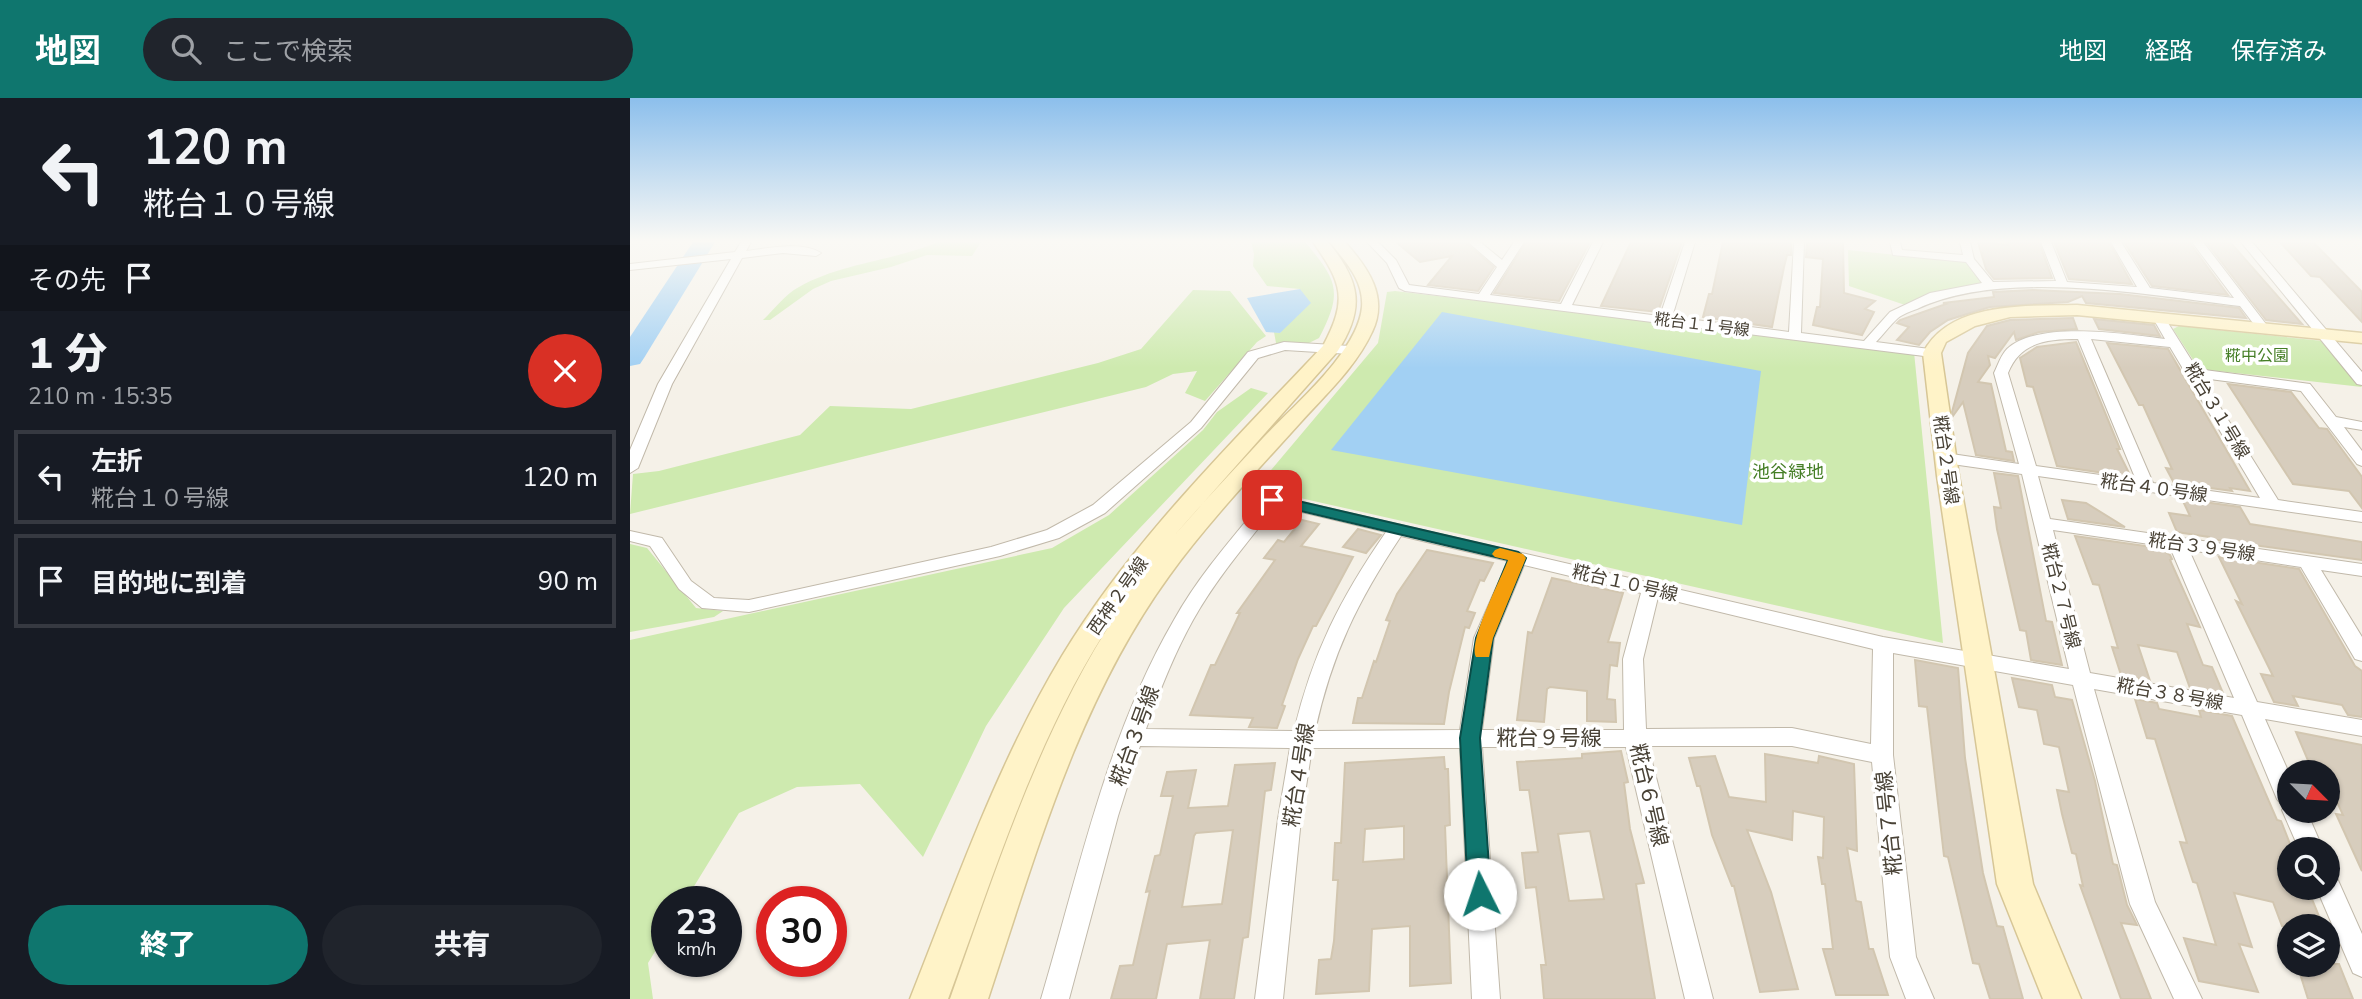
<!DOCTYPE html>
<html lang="ja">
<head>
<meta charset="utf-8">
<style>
  :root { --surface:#171b24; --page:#20242c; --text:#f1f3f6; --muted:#9ea1a6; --line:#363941; --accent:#0f766e }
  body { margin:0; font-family:"Nunito Sans","Noto Sans JP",sans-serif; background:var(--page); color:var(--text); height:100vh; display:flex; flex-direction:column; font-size:26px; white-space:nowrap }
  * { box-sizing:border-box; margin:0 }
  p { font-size:23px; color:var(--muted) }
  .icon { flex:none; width:38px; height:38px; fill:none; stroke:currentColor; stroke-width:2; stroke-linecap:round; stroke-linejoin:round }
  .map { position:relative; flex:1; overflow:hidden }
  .panel { display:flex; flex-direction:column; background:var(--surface); width:630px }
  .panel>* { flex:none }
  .top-card { background:#171b24; color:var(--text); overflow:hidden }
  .needle { width:46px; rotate:114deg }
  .fabs { position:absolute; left:1647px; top:662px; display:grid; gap:14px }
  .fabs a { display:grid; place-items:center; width:63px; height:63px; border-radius:50%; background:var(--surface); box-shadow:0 2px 5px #0004; font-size:35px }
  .speed { position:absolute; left:21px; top:788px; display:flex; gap:14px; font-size:35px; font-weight:700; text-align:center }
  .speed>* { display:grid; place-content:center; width:91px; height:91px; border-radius:50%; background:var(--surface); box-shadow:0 2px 5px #0004; line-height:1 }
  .speed small { font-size:18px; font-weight:400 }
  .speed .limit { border:10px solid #d22; background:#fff; color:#111 }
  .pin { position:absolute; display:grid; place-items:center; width:60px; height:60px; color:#fff; margin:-30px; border-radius:14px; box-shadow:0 4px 10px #0006 }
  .me { position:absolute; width:77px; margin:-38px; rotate:356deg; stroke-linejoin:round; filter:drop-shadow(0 0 5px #0008) }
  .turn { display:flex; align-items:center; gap:24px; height:147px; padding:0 28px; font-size:32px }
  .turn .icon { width:91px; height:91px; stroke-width:2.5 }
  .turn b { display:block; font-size:49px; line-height:60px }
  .then { display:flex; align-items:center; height:66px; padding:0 28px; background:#0003; gap:14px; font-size:26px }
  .round { display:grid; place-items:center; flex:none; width:74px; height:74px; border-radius:37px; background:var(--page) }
  .summary { display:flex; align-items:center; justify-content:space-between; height:119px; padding:0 28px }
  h1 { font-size:42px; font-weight:800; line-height:52px }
  .action { display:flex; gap:14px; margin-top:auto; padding:14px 28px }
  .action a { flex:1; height:80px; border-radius:42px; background:var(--accent); color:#fff; font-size:28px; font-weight:800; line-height:80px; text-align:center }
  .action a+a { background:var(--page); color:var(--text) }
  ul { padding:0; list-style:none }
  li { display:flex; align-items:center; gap:21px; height:94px; margin:0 14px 10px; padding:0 14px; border:4px solid var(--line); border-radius:0px }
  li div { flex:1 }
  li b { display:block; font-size:26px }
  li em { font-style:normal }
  header { display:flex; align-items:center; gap:42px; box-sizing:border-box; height:98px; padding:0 35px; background:var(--accent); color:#fff }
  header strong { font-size:33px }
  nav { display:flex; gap:38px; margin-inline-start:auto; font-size:24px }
  .search { width:490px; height:63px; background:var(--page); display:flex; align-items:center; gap:18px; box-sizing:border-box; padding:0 24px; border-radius:38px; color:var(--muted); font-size:26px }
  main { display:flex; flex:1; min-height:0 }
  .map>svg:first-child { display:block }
</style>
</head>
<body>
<header>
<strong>地図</strong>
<div class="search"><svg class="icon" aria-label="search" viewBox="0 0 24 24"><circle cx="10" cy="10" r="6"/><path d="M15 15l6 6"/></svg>ここで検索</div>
<nav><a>地図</a><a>経路</a><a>保存済み</a></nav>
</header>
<main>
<section class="panel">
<div class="top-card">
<div class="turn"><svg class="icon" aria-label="left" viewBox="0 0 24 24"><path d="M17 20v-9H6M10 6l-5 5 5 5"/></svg><div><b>120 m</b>糀台１０号線</div></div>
<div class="then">その先<svg class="icon" aria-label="arrive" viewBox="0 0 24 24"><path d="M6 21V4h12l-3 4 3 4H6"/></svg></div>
</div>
<div class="summary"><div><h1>1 分</h1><p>210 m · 15:35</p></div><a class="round" style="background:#d93025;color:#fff"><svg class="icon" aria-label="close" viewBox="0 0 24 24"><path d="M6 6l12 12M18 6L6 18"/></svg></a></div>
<ul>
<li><svg class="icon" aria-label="left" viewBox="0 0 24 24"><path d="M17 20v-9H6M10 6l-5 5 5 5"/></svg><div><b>左折</b><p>糀台１０号線</p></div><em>120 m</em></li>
<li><svg class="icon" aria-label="arrive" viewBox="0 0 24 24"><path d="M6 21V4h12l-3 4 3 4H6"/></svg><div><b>目的地に到着</b></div><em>90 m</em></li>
</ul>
<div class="action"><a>終了</a><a>共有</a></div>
</section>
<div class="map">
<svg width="1732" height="901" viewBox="0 0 1732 901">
  <rect width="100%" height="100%" fill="#f5f1e8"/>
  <!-- green -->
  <g fill="#ceeaaf">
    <path d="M308,144H351L342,158L297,157L261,169L201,183L183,191L140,222H133C144,212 155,196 169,189C211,165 263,163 308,144Z"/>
    <path d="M621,144H675C708,183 713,194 689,240L679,245H646L644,234L650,235L670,191L637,188L623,168L624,156Z"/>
    <polygon points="1218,152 1335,164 1354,185 1302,196 1275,207 1219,188"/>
    <polygon points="563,192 600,193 636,238 627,244 575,303 555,295 567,273 543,276 516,289 0,416 3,376 29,373 170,337 200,308 281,311 468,265 511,251"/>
    <polygon points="765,193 1284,254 1313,545 626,390 748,245 757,194"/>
    <polygon points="1549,228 1693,243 1732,289 1569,271 1543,231"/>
    <polygon points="621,290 638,295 434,510 356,628 293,759 230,686 167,689 109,715 55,803 37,803 37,834 18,865 23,901 0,901 0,542 422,450 479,417 573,332 587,314"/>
    <polygon points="0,446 17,450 66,510 93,513 84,519 0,534"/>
  </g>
  <!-- water -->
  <g fill="#a2d0f3">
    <polygon points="670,191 681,205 650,235 636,234 617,200"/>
    <polygon points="812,214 1131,273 1112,427 701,352"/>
  </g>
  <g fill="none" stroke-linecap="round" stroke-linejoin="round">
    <!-- river -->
    <polygon fill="#a2d0f3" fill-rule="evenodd" points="63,144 85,144 14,260 10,266 0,268 0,239"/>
  </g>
  <!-- building -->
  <g fill="#d7cdbd" stroke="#d2c6b0" stroke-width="2" fill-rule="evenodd">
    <polygon points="766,144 835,144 864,169 848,193 798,187 822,158 790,164"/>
    <polygon points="896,144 960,144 929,203 864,195"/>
    <polygon points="1001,144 1052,144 1028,214 971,208"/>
    <polygon points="1093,144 1139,146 1139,144 1161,144 1161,157 1157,157 1154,169 1142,229 1073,219 1079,196 1082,196"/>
    <polygon points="1177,144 1213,144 1214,195 1245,203 1235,211 1244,214 1232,237 1183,227 1187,209 1190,209 1193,161 1176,159"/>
    <polygon points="1348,144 1378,147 1377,144 1409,144 1422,180 1364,181 1356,171"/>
    <polygon points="1424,144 1479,144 1502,186 1439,181"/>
    <polygon points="1494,144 1559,144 1598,197 1522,188"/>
    <polygon points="1576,144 1600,144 1672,226 1636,222"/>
    <polygon points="1650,144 1683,144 1732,194 1732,224 1690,179 1681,178"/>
    <polygon points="1403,192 1490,196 1609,210 1616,220 1456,205 1452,198 1438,204 1360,209 1318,222 1300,234 1289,247 1267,242 1279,229 1267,225 1270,222 1316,206 1313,205 1364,199 1363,194"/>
    <polygon points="1443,220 1447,231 1409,234 1386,242 1384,234 1365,260 1358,258 1360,267 1348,284 1361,286 1376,353 1382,354 1384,363 1346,357 1333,304 1323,318 1322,314 1338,255 1357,228 1380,222"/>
    <polygon points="1464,221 1524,227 1530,238 1469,231"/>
    <polygon points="1446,244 1490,351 1487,351 1501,379 1427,368 1403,289 1397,288 1390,260 1407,249"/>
    <polygon points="1477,245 1538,251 1620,393 1600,390 1602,393 1544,385 1536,370 1542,371 1513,307 1509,307"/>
    <polygon points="1598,286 1661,294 1689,330 1697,331 1732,379 1732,410 1719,393 1663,386"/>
    <polygon points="1364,375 1388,378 1416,523 1422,524 1432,567 1401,562 1396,533 1390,532 1367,431 1364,409 1371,410"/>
    <polygon points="1552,401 1610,409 1620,426 1732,444 1732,462 1580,441 1579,439 1547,434 1539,415 1560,418"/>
    <polygon points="1432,402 1456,405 1495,429 1438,421"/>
    <polygon points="672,422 689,426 671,448 723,459 686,528 683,528 668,561 652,607 655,608 647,630 619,629 623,620 560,617 581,567 585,567 610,515 607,515 645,462 634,460 648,442 654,444"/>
    <polygon points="728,431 751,437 736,455 713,449"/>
    <polygon points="1445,438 1529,450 1540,457 1542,461 1540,462 1570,529 1557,526 1573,567 1582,569 1593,595 1560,590 1547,554 1508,547 1520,583 1491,577 1482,549 1488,550 1469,487 1463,486"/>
    <polygon points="797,452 863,465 854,483 850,482 837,513 845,515 839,530 835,529 819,594 814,626 723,625 728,600 732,600 744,563 746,564 760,523 756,522 767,496"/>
    <polygon points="1589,459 1669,471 1725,568 1732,573 1732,619 1718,617 1712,607 1663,598 1668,608 1644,604 1631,576 1643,578 1606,503 1612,506"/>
    <polygon points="922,480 993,495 978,544 990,545 987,568 980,567 977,601 985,602 986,624 957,623 957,593 920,589 917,591 914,624 887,622 898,534 902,535"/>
    <polygon points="1285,562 1328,570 1335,660 1353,775 1367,828 1373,829 1393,901 1360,901 1349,866 1343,865 1318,759 1314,758 1297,609 1289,608"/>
    <polygon points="1382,580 1422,587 1425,599 1442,602 1465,683 1483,766 1487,767 1497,807 1507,827 1491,825 1521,901 1491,901 1450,787 1453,788 1446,756 1442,755 1432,716 1427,692 1439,694 1429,649 1414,646 1407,612 1389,609"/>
    <polygon points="1505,601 1527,605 1529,611 1571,619 1569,612 1602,618 1647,722 1651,723 1662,751 1659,751 1659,789 1677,789 1693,828 1652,828 1643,804 1604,795 1622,849 1609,846 1628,894 1569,883 1554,840 1586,847 1567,785 1563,784 1550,744 1557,745 1525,641 1517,640"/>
    <polygon points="1666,634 1732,647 1732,773 1706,716 1713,717 1698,684 1698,669 1679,665"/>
    <path d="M991,653L998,684L994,685L1000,731L1014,785L1006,786L1025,901H914L911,867H916L906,789L896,790L892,755L908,754L899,692H890L887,664L952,660V656ZM960,733L974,801L939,803L928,736Z"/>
    <polygon points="1135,656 1188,665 1189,658 1224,666 1227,753 1217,750 1226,803 1231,804 1239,851 1243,851 1258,897 1206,897 1193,851 1203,851 1195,786 1192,786 1188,759 1193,760 1194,719 1163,713 1162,742 1117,732 1141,794 1168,891 1130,894 1104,788 1102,788 1082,737 1070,688 1067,688 1059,660 1085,658 1099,699 1136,704"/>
    <path d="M814,659L815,671H818L820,727L815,728L821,885L780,888V828L742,831L739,893L686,896L689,862L701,861L704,843L708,782H703L705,745H711L715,665ZM774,728V761L733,764L735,731Z"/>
    <path d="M645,665L641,692L635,693L618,839L613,840L604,901H570L580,842L537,846L526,901H481L490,868L503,867L520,793L516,794L525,758L530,757L543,698H531L537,674L566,672L558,710L598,708L605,667ZM603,732L592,806L552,809L564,738L566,735Z"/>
    <polygon points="1667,866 1709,866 1723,901 1678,901"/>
  </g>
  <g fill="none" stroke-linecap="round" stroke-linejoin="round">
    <!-- street casing -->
    <g stroke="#c1b9aa" stroke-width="2">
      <g id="street">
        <path d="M111,144H121L116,153C138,150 173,143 191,155L186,158L153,155L112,160L42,286L8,370L0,375V352L28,286L101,161L0,172V166L105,154Z"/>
        <path d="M737,144H748L766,162L779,187L849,196L867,169L838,144H850L872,162L884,144H894L860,197L931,206L963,144H973L942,207L1030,218L1055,144H1065L1042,219L1159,234L1164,144H1174L1171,235L1234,243L1260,214L1300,195L1352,185L1336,164L1263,157L1260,144H1270L1272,152L1333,157L1330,144H1340L1344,161L1363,184L1426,183L1411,144H1421L1437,184L1507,189L1481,144H1491L1520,190L1604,200L1562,144H1573L1639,230L1637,233H1629L1610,208C1517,197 1374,170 1287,211C1281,213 1273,216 1268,220C1260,227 1253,237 1246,244L1307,252L1309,255L1302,259L775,193L769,190L757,165Z"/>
        <polygon points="1611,144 1622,144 1732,274 1732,287 1727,286"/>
        <path d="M1529,216L1533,217L1567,271L1680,286L1706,319L1732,324V332L1714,329L1732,353V368L1727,366L1671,293L1572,280L1648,402L1732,414V424L1408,378L1420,421L1732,466V478L1691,472L1732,539V563L1725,561L1671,469L1559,452L1627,604L1732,622V638L1635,621L1659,675V712H1676L1693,751H1669L1652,712L1654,709L1647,701L1612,617L1464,591L1525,804L1572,901H1544L1500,806L1443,587L1263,555V657L1286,859L1304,901H1276L1260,859L1242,664L1162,648H1018L1083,901H1055L996,649H852L870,901H842L830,650H682L671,721L653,901H625L648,721L660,650L510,648L488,718L439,901H411C449,773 477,637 544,522C569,477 604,438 636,399L642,397L1253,539L1439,571L1392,376L1315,365L1307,360L1315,355L1389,366L1364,275C1368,267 1371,257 1377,251C1407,222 1497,236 1535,241L1523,220ZM1448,241L1506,382L1406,368L1378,275C1390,244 1417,241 1448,241ZM1461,241L1540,249L1630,400L1523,385ZM646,408L756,434C710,501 683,554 664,633L516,631C529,594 544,556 563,522C586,481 617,445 646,408ZM1423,432L1540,449L1604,600L1460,575ZM771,438L878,463L844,540L830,632L685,633C702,556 727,504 771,438ZM894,467L1011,495L993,561L994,632H852L864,540ZM1028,499L1243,551L1241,646L1162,630L1016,631L1013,561Z"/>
        <polygon points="654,244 720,248 727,252 720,256 655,252 628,260 571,330 475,415 429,440 370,458 119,514 72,510 49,491 20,448 0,443 0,433 32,440 61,483 84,500 119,502 361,449 417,432 463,407 561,324 618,254"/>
        <polygon points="1698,777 1707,780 1732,836 1732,879 1723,875 1686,789 1698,789"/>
      </g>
    </g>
    <!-- secondary casing -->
    <g stroke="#d7c696" stroke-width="3">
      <g id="secondary">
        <path d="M683,144H698C730,183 736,210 707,254L543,439C572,405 603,373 633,340C663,308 728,254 732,209C734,182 715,164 700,144H715C738,170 759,199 742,234C726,269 695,297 670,325C625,375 578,424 539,478C448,603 406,756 358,901H320C367,769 410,632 488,514C408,631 367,769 318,901H280C326,785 367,666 432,558C502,442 601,346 693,248C718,201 712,185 683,144Z"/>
        <path d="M1447,207L1732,235V245L1447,217L1380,219L1345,228L1316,244L1311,255L1329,378L1403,786L1451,901H1413L1367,786L1307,378L1293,255C1319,203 1397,208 1447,207Z"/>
      </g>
    </g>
    <!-- street -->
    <use href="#street" fill="#fff" fill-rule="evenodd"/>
    <!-- secondary -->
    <use href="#secondary" fill="#fff3c8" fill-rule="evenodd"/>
  </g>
  <!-- sky -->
  <linearGradient id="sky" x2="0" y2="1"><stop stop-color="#8cbfec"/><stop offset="0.53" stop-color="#faf9f5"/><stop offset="1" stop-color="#faf9f5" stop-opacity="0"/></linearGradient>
  <rect width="1732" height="270" fill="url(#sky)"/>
  <!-- route -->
  <polygon fill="#0f766e" stroke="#0a4d48" stroke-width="2" points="642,397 888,454 896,460 863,540 850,640 861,796 858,804 850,807 842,804 838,796 830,640 846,540 878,462 637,405 635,402 637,399"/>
  <!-- slow -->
  <path fill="#f59e0b" d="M870,450L893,456L896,460L863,540L859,559H846C838,543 871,481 878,462L865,459L862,456L865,452Z"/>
  <g text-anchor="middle" stroke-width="7" stroke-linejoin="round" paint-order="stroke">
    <!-- far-street labels -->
    <g font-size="16" fill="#494236" stroke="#fff">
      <text transform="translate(1072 226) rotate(7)" y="6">糀台１１号線</text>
    </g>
    <!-- far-park labels -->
    <g font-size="16" fill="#457e26" stroke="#fff">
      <text x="1627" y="263">糀中公園</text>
    </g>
    <!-- street labels -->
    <g font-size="18" fill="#494236" stroke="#fff">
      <text transform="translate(1587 313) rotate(59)" y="6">糀台３１号線</text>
      <text transform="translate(1316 362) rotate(82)" y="6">糀台２号線</text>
      <text transform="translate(1524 390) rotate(8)" y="6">糀台４０号線</text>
      <text transform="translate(1572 449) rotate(8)" y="6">糀台３９号線</text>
      <text transform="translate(995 485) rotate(13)" y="6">糀台１０号線</text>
      <text transform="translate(488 498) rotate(-55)" y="6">西神２号線</text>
      <text transform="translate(1431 498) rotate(76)" y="6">糀台２７号線</text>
      <text transform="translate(1540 596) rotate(10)" y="6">糀台３８号線</text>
    </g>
    <!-- park labels -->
    <g font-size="18" fill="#457e26" stroke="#fff">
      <text x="1158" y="380">池谷緑地</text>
    </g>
    <!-- near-street labels -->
    <g font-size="21" fill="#494236" stroke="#fff">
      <text transform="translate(505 638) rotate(-70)" y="7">糀台３号線</text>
      <text x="919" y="647">糀台９号線</text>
      <text transform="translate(669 677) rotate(-81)" y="7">糀台４号線</text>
      <text transform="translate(1019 697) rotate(77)" y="7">糀台６号線</text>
      <text transform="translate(1259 725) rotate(-96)" y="7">糀台７号線</text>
    </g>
  </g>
</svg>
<div class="fabs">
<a><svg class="needle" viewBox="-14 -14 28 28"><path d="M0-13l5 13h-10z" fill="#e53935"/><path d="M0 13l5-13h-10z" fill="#9ea1a6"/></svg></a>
<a><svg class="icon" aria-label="search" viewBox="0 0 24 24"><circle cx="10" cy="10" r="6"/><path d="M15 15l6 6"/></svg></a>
<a><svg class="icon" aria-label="layers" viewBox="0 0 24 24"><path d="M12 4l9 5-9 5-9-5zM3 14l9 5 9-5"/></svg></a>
</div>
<div class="speed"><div>23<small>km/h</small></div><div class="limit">30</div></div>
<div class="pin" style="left:642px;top:402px;background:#d93025"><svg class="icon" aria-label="arrive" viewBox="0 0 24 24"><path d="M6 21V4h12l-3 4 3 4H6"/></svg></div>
<svg class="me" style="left:850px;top:796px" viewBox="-20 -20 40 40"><circle r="19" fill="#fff"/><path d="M0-13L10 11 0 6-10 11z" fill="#0f766e"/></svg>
</div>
</main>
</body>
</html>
